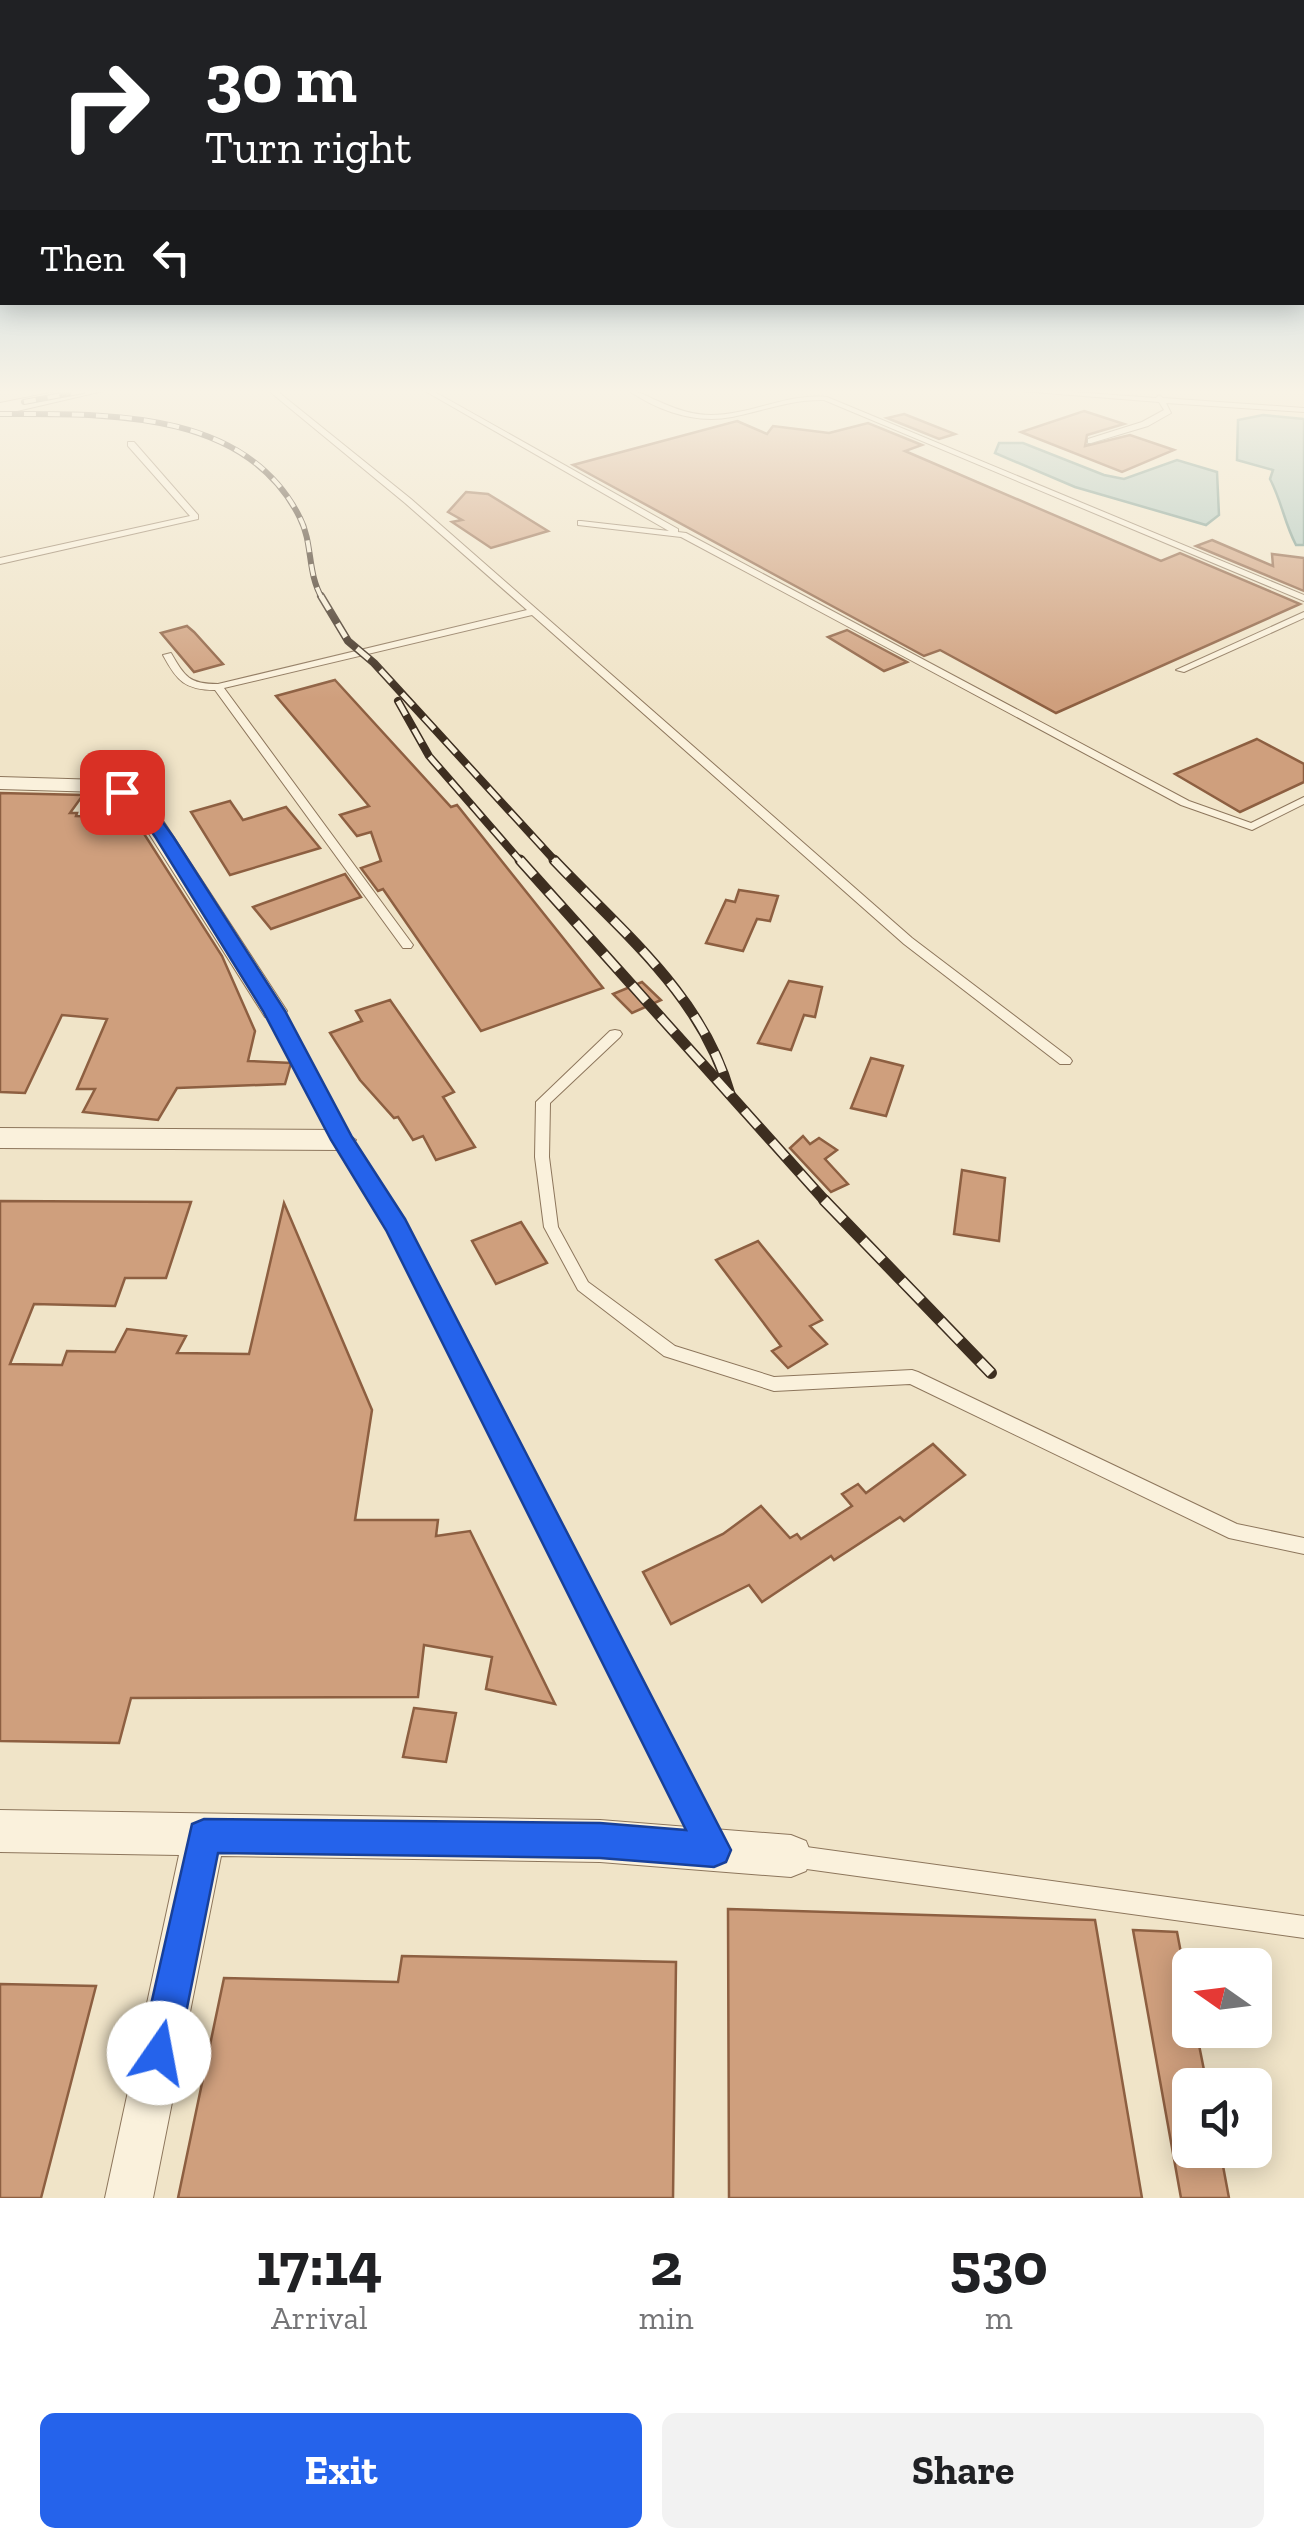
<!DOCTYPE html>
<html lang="en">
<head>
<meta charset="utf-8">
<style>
  :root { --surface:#fff; --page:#f2f2f2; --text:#202124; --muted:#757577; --accent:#2563eb }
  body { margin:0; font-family:"Zilla Slab",serif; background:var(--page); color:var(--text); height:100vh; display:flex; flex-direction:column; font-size:38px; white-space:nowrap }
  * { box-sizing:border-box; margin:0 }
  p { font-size:32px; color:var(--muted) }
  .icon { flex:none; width:55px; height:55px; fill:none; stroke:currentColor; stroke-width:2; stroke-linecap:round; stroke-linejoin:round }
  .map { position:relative; height:2198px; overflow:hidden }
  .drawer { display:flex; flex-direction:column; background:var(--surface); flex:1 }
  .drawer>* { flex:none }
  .hud { position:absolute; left:0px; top:0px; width:1305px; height:305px; box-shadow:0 5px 25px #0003; background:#202124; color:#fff; overflow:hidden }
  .needle { width:65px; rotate:284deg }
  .tools { position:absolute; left:1172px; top:1948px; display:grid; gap:20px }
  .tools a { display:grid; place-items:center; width:100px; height:100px; border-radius:15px; background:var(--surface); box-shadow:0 5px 25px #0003; font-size:50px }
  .pin { position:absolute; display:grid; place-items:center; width:85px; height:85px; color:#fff; margin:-42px; border-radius:20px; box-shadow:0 5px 15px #0006 }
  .me { position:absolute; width:110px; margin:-55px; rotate:12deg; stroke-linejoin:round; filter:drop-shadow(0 0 8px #0008) }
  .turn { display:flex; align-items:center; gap:35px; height:210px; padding:0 40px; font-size:45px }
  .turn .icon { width:130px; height:130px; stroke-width:2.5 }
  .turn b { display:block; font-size:70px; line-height:85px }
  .then { display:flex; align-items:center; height:95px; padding:0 40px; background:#0003; gap:20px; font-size:38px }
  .eta { display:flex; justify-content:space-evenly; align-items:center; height:170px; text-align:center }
  .eta b { font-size:60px; font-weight:700; line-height:70px }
  .primary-button { display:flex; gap:20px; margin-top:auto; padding:20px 40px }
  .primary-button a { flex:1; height:115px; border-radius:15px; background:var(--accent); color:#fff; font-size:40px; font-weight:700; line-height:115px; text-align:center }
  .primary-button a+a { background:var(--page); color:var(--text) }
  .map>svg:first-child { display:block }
</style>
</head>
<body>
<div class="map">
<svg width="1304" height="2198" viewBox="0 0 1304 2198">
  <rect width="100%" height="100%" fill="#f0e4c8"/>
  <!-- water -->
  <g fill="#a9c4bc" stroke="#6f938a" stroke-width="2.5">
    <path d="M1263,415L1304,419V545H1296C1284,522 1282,502 1270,479L1273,470L1237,460L1238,420Z"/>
    <polygon points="999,443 1023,443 1104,475 1124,479 1177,460 1217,472 1219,515 1206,525 1075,487 995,453"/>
  </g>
  <!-- building -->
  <g fill="#cf9f7d" stroke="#8d5f41" stroke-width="2.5">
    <polygon points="1084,411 1124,424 1087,435 1085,446 1130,435 1174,450 1122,472 1021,432"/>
    <polygon points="904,414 955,434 939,439 887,418"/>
    <polygon points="737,421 767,434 773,426 829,433 868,423 922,445 905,451 1161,561 1180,553 1300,604 1056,713 940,650 924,656 573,465"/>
    <polygon points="466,492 488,494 548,531 491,548 452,522 462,520 448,512"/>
    <polygon points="1212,540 1273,566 1272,554 1304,558 1304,591 1196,546"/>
    <polygon points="187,626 194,632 223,664 194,672 161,633"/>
    <polygon points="847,630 907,662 884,671 828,637"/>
    <polygon points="335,680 451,807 457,805 603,988 481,1031 383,889 378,891 361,868 381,861 371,832 357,836 340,815 369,806 276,696"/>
    <polygon points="1257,739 1304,764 1304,782 1240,812 1175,774"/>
    <polygon points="0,793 83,795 70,813 77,813 76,816 134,818 222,956 255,1031 248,1061 291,1063 285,1084 177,1088 158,1120 83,1112 95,1089 77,1089 107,1019 62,1015 25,1093 0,1092"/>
    <polygon points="230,801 243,820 286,807 320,848 230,875 191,812"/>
    <polygon points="345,874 361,897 271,929 253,907"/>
    <polygon points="739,890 778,896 770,921 757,919 743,951 706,943 726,900 735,902"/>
    <polygon points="789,981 822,987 815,1017 804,1015 791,1050 758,1043"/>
    <polygon points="642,982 661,1000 632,1013 613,994"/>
    <polygon points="390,1000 454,1092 443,1097 475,1147 436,1160 423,1136 413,1140 398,1117 394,1118 360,1080 330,1033 362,1021 356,1011"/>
    <polygon points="871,1058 903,1066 886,1116 851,1108"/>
    <polygon points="803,1136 810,1144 819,1138 837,1150 825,1159 848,1184 831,1192 790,1148"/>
    <polygon points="962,1170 1005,1178 999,1241 954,1234"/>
    <polygon points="0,1201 191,1202 166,1278 125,1278 115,1306 34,1304 10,1364 62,1365 67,1351 115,1352 127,1329 186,1336 177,1353 249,1354 284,1203 372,1410 355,1520 438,1520 436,1536 470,1531 555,1704 486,1689 492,1657 424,1645 418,1697 131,1698 119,1743 0,1741"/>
    <polygon points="521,1222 547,1263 496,1284 472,1241"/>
    <polygon points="758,1241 822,1320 810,1326 827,1344 788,1368 772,1351 781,1346 716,1260"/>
    <polygon points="933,1444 965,1475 904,1521 900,1517 834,1560 831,1556 762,1602 749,1585 671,1624 643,1572 723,1534 761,1506 790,1538 797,1534 801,1539 852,1506 842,1494 858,1484 866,1493"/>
    <polygon points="414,1708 456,1713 446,1762 403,1757"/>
    <polygon points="728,1909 1095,1920 1142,2198 729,2198"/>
    <polygon points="1133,1930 1177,1932 1190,2000 1190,2030 1196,2030 1207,2085 1190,2085 1190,2150 1220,2150 1229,2198 1181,2198"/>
    <polygon points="402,1956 676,1962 673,2198 178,2198 224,1978 398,1982"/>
    <polygon points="0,1984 96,1986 41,2198 0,2198"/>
  </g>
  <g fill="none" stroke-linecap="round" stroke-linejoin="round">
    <!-- service casing -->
    <g stroke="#8d765c" stroke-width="2">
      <g id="service">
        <path d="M269,391H277L411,499L912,938L1070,1058L1072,1061L1070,1064H1060L904,944L532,615L224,688L413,945L411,948H403L215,690C185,690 177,681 163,655L171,653C185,677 189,684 218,684L527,610L405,503Z"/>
        <polygon points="425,391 433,391 678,529 678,532 686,533 1189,801 1251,823 1304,797 1304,804 1252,830 1181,805 681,537 578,525 578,521 581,521 669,531"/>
        <path d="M629,391C640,391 648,397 658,401C675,409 692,415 711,415C751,415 787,393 827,397L1304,595V601L824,400C792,399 763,411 732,417C695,424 659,411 629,391Z"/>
        <polygon points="1021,391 1058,391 1156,398 1159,395 1163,398 1304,408 1304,412 1166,403 1171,413 1148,426 1091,443 1088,443 1088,439 1142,422 1164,410 1159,402"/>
        <polygon points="128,442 134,442 198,515 198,519 0,564 0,558 190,516 128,446"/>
        <polygon points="1304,612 1304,618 1184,672 1176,670"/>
        <polygon points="274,1007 280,1011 348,1138 403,1225 718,1837 721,1844 718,1851 711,1854 704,1851 390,1228 335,1140 268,1011"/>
        <polygon points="615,1030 620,1031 622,1034 620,1037 550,1103 549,1157 558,1227 588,1282 675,1346 774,1377 912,1370 918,1372 1237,1524 1304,1538 1304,1554 1229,1538 910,1384 774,1391 664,1356 578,1290 544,1227 535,1157 536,1102 610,1031"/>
        <polygon points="792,1845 1304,1916 1304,1938 792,1867 785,1863 781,1856 785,1849"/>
      </g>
    </g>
    <!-- minor casing -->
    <g stroke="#8d765c" stroke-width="2">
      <g id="minor">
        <polygon points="0,777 102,780 145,793 287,1011 283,1017 265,1017 129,802 100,792 0,789"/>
        <polygon points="0,1128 342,1130 356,1140 342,1150 0,1148"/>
        <polygon points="0,1810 600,1820 791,1835 806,1841 812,1856 806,1871 791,1877 600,1862 221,1856 153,2198 105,2198 179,1855 0,1852"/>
      </g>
    </g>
    <!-- secondary casing -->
    <g stroke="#6f573f" stroke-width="2">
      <polygon id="secondary" points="60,391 103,391 0,415 0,403"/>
    </g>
    <!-- service -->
    <use href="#service" fill="#faf1dc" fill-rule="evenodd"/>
    <!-- minor -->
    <use href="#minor" fill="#faf1dc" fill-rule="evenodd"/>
    <!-- secondary -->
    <use href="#secondary" fill="#faf1dc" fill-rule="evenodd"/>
    <!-- rail-far3 casing -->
    <g stroke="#3d2e20" stroke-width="6">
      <g id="rail-far3">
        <polyline points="24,402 83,391"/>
        <path d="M0,414C104,414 246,408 300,518C313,543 307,573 322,598"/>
      </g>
    </g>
    <!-- rail-far2 casing -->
    <g stroke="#3d2e20" stroke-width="8">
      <g id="rail-far2">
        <polyline points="321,596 348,641 374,663 557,863"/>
        <polyline points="398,701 429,756 522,863"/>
      </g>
    </g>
    <!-- rail-far1 casing -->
    <g stroke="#3d2e20" stroke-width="11">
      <g id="rail-far1">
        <polyline points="520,860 826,1202"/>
        <path d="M554,860C623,933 702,995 730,1094"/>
      </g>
    </g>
    <!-- rail casing -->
    <g stroke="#3d2e20" stroke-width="12">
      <polyline id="rail" points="824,1200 991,1373"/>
    </g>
    <!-- rail-far3 -->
    <use href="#rail-far3" stroke="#f7eed8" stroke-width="4" stroke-dasharray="12" stroke-linecap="butt"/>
    <!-- rail-far2 -->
    <use href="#rail-far2" stroke="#f7eed8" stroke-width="5" stroke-dasharray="16" stroke-linecap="butt"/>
    <!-- rail-far1 -->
    <use href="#rail-far1" stroke="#f7eed8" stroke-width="8" stroke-dasharray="21" stroke-linecap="butt"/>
    <!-- rail -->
    <use href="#rail" stroke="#f7eed8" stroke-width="9" stroke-dasharray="28" stroke-linecap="butt"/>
  </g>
  <!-- sky -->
  <linearGradient id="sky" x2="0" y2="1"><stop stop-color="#8fbad6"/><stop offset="0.56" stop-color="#f8f3e6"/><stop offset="1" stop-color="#f8f3e6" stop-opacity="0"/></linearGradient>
  <rect width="1304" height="699" fill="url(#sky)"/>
  <!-- route -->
  <polygon fill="#2563eb" stroke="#184099" stroke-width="2.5" points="122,786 143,794 174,838 285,1011 352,1137 405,1219 731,1850 726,1862 714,1867 600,1858 218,1853 178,2053 173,2067 159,2072 146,2067 140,2053 192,1824 204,1819 600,1823 686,1830 386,1230 331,1140 263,1011 156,838 130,801 113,792"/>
</svg>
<div class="tools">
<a><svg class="needle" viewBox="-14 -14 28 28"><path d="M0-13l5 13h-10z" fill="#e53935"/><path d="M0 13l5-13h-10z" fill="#757577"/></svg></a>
<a><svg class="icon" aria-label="sound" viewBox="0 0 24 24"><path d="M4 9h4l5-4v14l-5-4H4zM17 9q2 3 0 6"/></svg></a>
</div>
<div class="pin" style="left:122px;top:792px;background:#d93025"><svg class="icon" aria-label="arrive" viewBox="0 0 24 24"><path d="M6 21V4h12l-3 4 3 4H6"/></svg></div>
<svg class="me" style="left:159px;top:2053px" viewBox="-20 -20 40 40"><circle r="19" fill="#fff"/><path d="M0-13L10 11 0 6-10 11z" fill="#2563eb"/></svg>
<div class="hud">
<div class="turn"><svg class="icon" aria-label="right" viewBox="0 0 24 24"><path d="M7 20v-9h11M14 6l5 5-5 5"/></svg><div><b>30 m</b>Turn right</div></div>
<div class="then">Then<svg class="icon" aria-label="left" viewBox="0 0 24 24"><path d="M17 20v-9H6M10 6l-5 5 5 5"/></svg></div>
</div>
</div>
<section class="drawer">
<div class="eta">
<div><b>17:14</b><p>Arrival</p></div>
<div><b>2</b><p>min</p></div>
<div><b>530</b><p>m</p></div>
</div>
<div class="primary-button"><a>Exit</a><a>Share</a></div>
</section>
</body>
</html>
